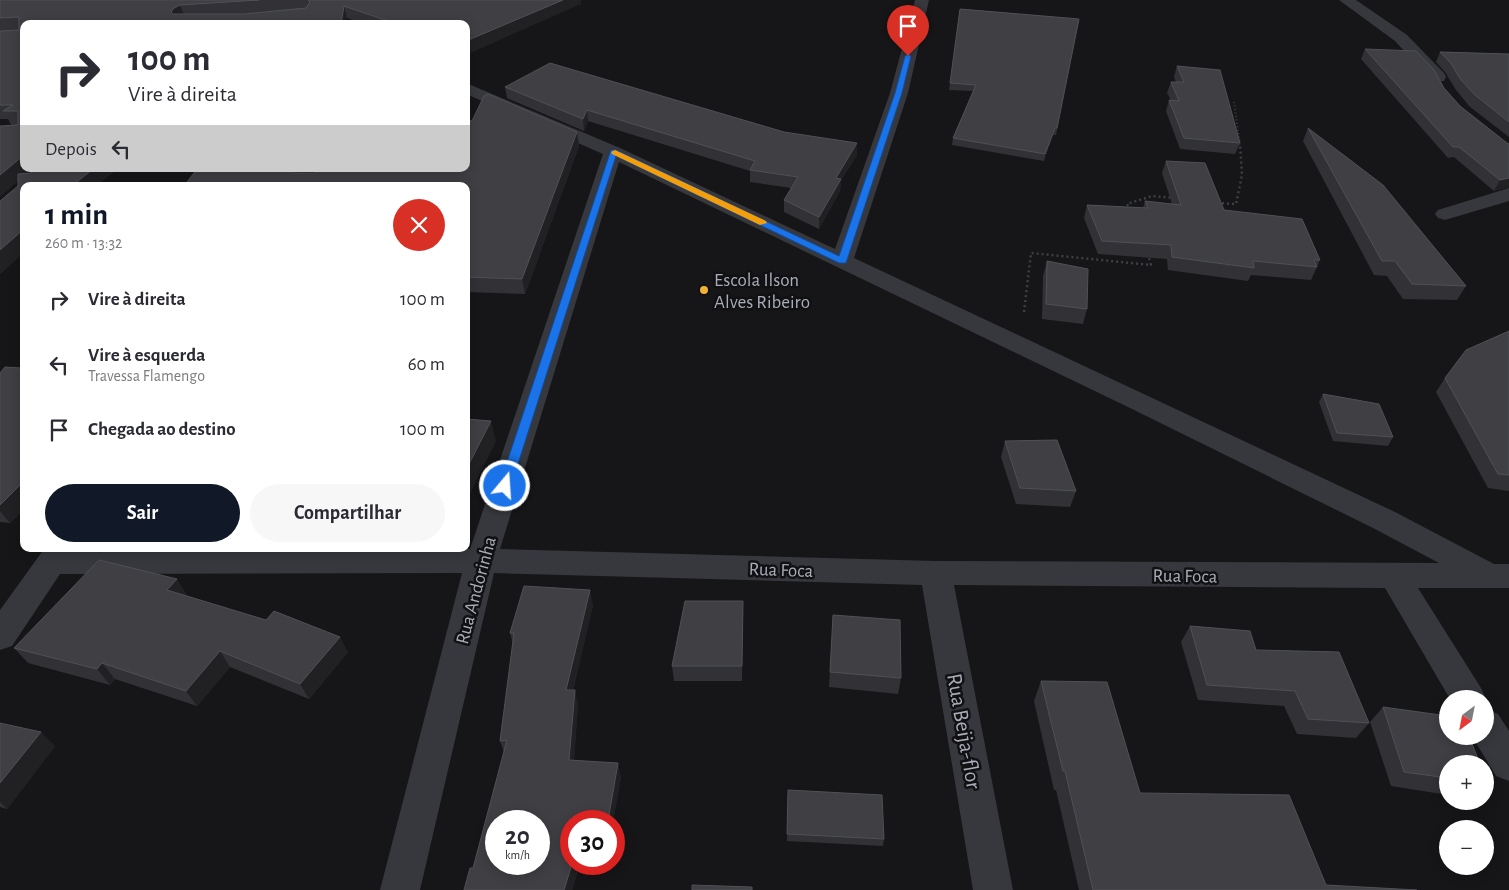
<!DOCTYPE html>
<html lang="pt">
<head>
<meta charset="utf-8">
<style>
  :root { --surface:#fff; --page:#f7f7f7; --text:#2b2b33; --muted:#7c7c81; --accent:#111827 }
  body { margin:0; font-family:"Alegreya Sans",sans-serif; background:var(--page); color:var(--text); height:100vh; display:flex; flex-direction:column; font-size:19px; white-space:nowrap }
  * { box-sizing:border-box; margin:0 }
  p { font-size:16px; color:var(--muted) }
  .icon { flex:none; width:28px; height:28px; fill:none; stroke:currentColor; stroke-width:2; stroke-linecap:round; stroke-linejoin:round }
  .map { position:relative; flex:1; overflow:hidden }
  .details { position:absolute; left:20px; top:182px; width:450px; height:370px; display:flex; flex-direction:column; background:var(--surface); border-radius:10px; box-shadow:0 2px 12px #0003 }
  .details>* { flex:none }
  .banner { position:absolute; left:20px; top:20px; width:450px; height:152px; border-radius:10px; box-shadow:0 2px 12px #0003; background:#fff; color:var(--text); overflow:hidden }
  .needle { width:32px; rotate:212deg }
  .fabs { position:absolute; left:1439px; top:690px; display:grid; gap:10px }
  .fabs a { display:grid; place-items:center; width:55px; height:55px; border-radius:50%; background:var(--surface); box-shadow:0 2px 12px #0003; font-size:25px }
  .speed { position:absolute; left:485px; top:810px; display:flex; gap:10px; font-size:25px; font-weight:700; text-align:center }
  .speed>* { display:grid; place-content:center; width:65px; height:65px; border-radius:50%; background:var(--surface); box-shadow:0 2px 12px #0003; line-height:1 }
  .speed small { font-size:12px; font-weight:400 }
  .speed .limit { border:8px solid #d22; background:#fff; color:#111 }
  .pin { position:absolute; display:grid; place-items:center; width:42px; height:42px; color:#fff; margin:-51px -21px; border-radius:50% 50% 50% 0; rotate:-45deg; box-shadow:0 0 5px #0007 }
  .pin .icon { rotate:45deg }
  .me { position:absolute; width:55px; margin:-28px; rotate:18deg; stroke-linejoin:round; filter:drop-shadow(0 0 4px #0008) }
  .turn { display:flex; align-items:center; gap:18px; height:105px; padding:0 25px; font-size:22px }
  .turn .icon { width:65px; height:65px; stroke-width:2.5 }
  .turn b { display:block; font-size:35px; line-height:42px }
  .then { display:flex; align-items:center; height:48px; padding:0 25px; background:#0003; gap:10px; font-size:19px }
  .round { display:grid; place-items:center; flex:none; width:52px; height:52px; border-radius:26px; background:var(--page) }
  .summary { display:flex; align-items:center; justify-content:space-between; height:85px; padding:0 25px }
  h1 { font-size:30px; font-weight:600; line-height:38px; color:var(--accent) }
  .primary-button { display:flex; gap:10px; margin-top:auto; padding:10px 25px }
  .primary-button a { flex:1; height:58px; border-radius:30px; background:var(--accent); color:#fff; font-size:20px; font-weight:600; line-height:58px; text-align:center }
  .primary-button a+a { background:var(--page); color:var(--text) }
  ul { padding:0; list-style:none }
  li { display:flex; align-items:center; gap:15px; height:65px; padding:0 25px }
  li div { flex:1 }
  li b { display:block; font-size:19px }
  li em { font-style:normal }
  .map>svg:first-child { display:block }
</style>
</head>
<body>
<div class="map">
<svg width="1509" height="890" viewBox="0 0 1509 890">
  <rect width="100%" height="100%" fill="#161618"/>
  <g fill="none" stroke-linecap="round" stroke-linejoin="round">
    <!-- path-far1 -->
    <polyline stroke="#3d3f44" stroke-width="2" stroke-dasharray="1 2.5" stroke-linecap="butt" points="1234,102 1240,146"/>
    <!-- path -->
    <g stroke="#3d3f44" stroke-width="2.5" stroke-dasharray="2 3" stroke-linecap="butt">
      <polyline points="1217,203 1236,204 1242,175 1240,144"/>
      <polyline points="1131,210 1127,204 1152,196 1173,198"/>
      <polyline points="1024,312 1031,253 1151,265 1148,255"/>
    </g>
    <!-- minor -->
    <g fill="#37383d" fill-rule="evenodd">
      <path d="M915,0H929L908,93L854,258L1395,512L1494,564H1509V588H1418L1481,688L1486,699L1485,702V699H1450L1385,588L954,585L1013,890H973L922,585L494,573L420,890H380L462,573L60,574L12,646L0,650V610L44,549H470L603,154L466,94V83L620,148L835,249L890,93ZM619,162L1130,408L1373,528L1439,563L936,561L500,549Z"/>
      <polygon points="1339,0 1356,0 1407,35 1444,73 1446,77 1444,81 1432,81 1395,41"/>
      <polygon points="1509,188 1509,201 1445,220 1438,218 1435,214 1438,210"/>
      <polygon points="1485,709 1498,714 1509,731 1509,781 1496,776 1472,736 1485,736"/>
    </g>
  </g>
  <!-- wall -->
  <g fill="#323236">
    <polygon points="0,0 581,0 581,4 466,24 363,24 347,18 24,24 24,169 32,169 27,173 117,169 96,186 24,186 24,252 0,274 18,186 18,125 11,125 8,119 0,119"/>
    <polygon points="960,9 1079,19 1056,135 1053,135 1044,161 952,145 953,138 973,91 949,90"/>
    <polygon points="1365,49 1444,88 1460,106 1507,143 1509,187 1494,191 1454,157 1448,158 1361,59"/>
    <polygon points="1440,52 1509,54 1509,137 1469,106 1456,90 1445,72 1436,62"/>
    <polygon points="1177,66 1240,143 1235,154 1180,149 1166,111 1169,100 1171,100 1167,93 1171,82 1176,82 1174,77"/>
    <polygon points="505,87 857,155 841,180 840,191 819,229 784,212 784,200 791,188 750,182 750,171 588,121 584,131 507,98"/>
    <polygon points="472,121 577,132 579,146 525,294 466,292 466,186 197,169 308,169 305,173 315,173"/>
    <polygon points="1308,128 1466,286 1457,300 1403,299 1387,276 1374,275 1303,141"/>
    <polygon points="1166,161 1224,210 1320,260 1311,280 1251,275 1248,281 1168,270 1167,259 1098,254 1084,218 1087,205 1143,208 1145,201 1172,204 1162,173"/>
    <polygon points="1047,261 1087,309 1083,324 1042,319 1043,276"/>
    <polygon points="1509,331 1509,491 1488,488 1436,392 1445,378"/>
    <polygon points="24,365 24,509 10,523 0,522 0,373 21,368"/>
    <polygon points="1323,394 1393,437 1388,446 1333,441 1319,402"/>
    <polygon points="1005,441 1076,491 1070,507 1016,504 1001,457"/>
    <polygon points="187,595 186,596 348,652 309,699 230,667 197,706 115,679 110,685 28,663 14,648"/>
    <polygon points="743,601 742,681 674,681 672,666"/>
    <polygon points="593,605 573,690 578,704 574,760 621,777 613,821 571,821 571,864 580,864 572,890 473,868 504,752 500,741 513,644 510,633"/>
    <polygon points="833,615 901,678 898,694 829,687"/>
    <polygon points="1190,626 1256,650 1369,723 1356,738 1297,734 1284,706 1198,700 1181,642"/>
    <polygon points="1041,681 1140,793 1326,885 1417,890 1079,890 1056,790 1054,790 1034,701"/>
    <polygon points="1383,707 1448,764 1448,795 1391,786 1370,722"/>
    <polygon points="0,723 55,746 7,809 0,807"/>
    <polygon points="788,790 884,839 883,846 787,841"/>
    <polygon points="584,864 605,864 605,865"/>
  </g>
  <!-- shaded-wall -->
  <g fill="#212124">
    <polygon points="563,0 581,0 581,4 466,55 466,41"/>
    <polygon points="180,5 185,17 178,20 171,12 174,8"/>
    <polygon points="344,6 347,18 346,24 341,24"/>
    <polygon points="587,110 588,121 584,131 583,119"/>
    <polygon points="1055,128 1053,135 1044,161 1045,154"/>
    <polygon points="577,132 579,146 525,294 522,279"/>
    <polygon points="857,143 857,155 841,180 840,191 819,229 819,217 836,178"/>
    <polygon points="24,155 24,169 32,169 0,197 0,175"/>
    <polygon points="93,169 117,169 96,186 72,186"/>
    <polygon points="293,169 308,169 296,185 292,173 291,171"/>
    <polygon points="1509,178 1509,187 1494,191 1500,180"/>
    <polygon points="24,229 24,252 0,274 0,250"/>
    <polygon points="491,421 496,441 466,502 466,470"/>
    <polygon points="24,481 24,509 10,523 0,511 0,505"/>
    <polygon points="177,579 187,595 178,605 167,590"/>
    <polygon points="590,590 593,605 570,705 566,690"/>
    <polygon points="340,637 348,652 309,699 300,684"/>
    <polygon points="220,651 230,667 197,706 186,691"/>
    <polygon points="102,663 115,679 110,685 97,669"/>
    <polygon points="575,690 578,704 573,774 569,760"/>
    <polygon points="41,732 55,746 7,809 0,802 0,783"/>
    <polygon points="618,763 621,777 613,821 608,821"/>
    <polygon points="572,864 580,864 572,890 564,890"/>
  </g>
  <!-- building -->
  <g fill="#3f3f44" stroke="#4f5156" fill-rule="evenodd">
    <polygon points="0,0 259,0 180,5 174,8 171,12 173,14 244,14 306,8 310,2 308,0 563,0 466,41 466,24 397,24 344,6 341,24 24,24 24,155 0,175 0,126 18,125 18,111 3,111 13,105 0,105 0,31 19,30 19,17 0,18"/>
    <polygon points="960,9 1079,19 1057,128 1055,128 1045,154 953,138 976,85 950,83"/>
    <polygon points="1365,49 1416,51 1434,70 1444,88 1460,106 1507,143 1509,144 1509,178 1500,180 1459,147 1453,147"/>
    <polygon points="1440,52 1509,54 1509,122 1475,95 1461,80 1450,62"/>
    <polygon points="550,63 784,132 857,143 836,178 841,179 819,217 784,200 798,177 750,170 755,161 587,110 583,119 505,87"/>
    <polygon points="1177,66 1220,70 1240,143 1184,138 1169,100 1179,101 1171,82 1184,82"/>
    <polygon points="488,94 577,132 522,279 466,277 466,186 184,186 197,169 293,169 291,171 292,173 315,173 318,169 466,169 466,120 472,121 484,96"/>
    <polygon points="1308,128 1383,185 1466,286 1412,284 1395,261 1382,261"/>
    <polygon points="1166,161 1205,163 1224,210 1302,219 1320,260 1314,260 1317,267 1253,261 1254,268 1172,257 1171,245 1102,241 1087,205 1148,208 1145,201 1181,205"/>
    <polygon points="36,169 93,169 72,186 24,186 24,229 0,250 0,201 18,186 18,174 31,173"/>
    <polygon points="1047,261 1088,269 1087,309 1046,304"/>
    <polygon points="1509,331 1509,475 1498,474 1445,378 1466,350"/>
    <polygon points="24,365 24,481 0,505 0,373 5,367 21,368"/>
    <polygon points="1323,394 1379,404 1393,437 1337,433"/>
    <polygon points="466,419 491,421 466,470"/>
    <polygon points="1057,440 1076,491 1020,488 1005,441"/>
    <polygon points="99,560 177,579 167,590 266,620 274,611 340,637 300,684 220,651 186,691 102,663 97,669 14,648"/>
    <path d="M524,586L590,590L566,690H575L569,760L618,763L608,821H571V864H572L564,890H464L470,868H473L507,740L500,741L514,633H510ZM496,821H539V864H496Z"/>
    <polygon points="685,601 743,601 742,666 672,666"/>
    <polygon points="833,615 900,620 901,678 830,672"/>
    <polygon points="1190,626 1250,631 1256,650 1339,652 1369,723 1308,719 1295,691 1207,685"/>
    <polygon points="1041,681 1107,682 1140,793 1289,795 1326,885 1417,890 1093,890 1065,771 1063,771"/>
    <polygon points="1383,707 1448,716 1448,736 1469,736 1480,764 1448,764 1448,778 1404,772"/>
    <polygon points="0,723 41,732 0,783"/>
    <polygon points="1485,776 1488,784 1485,784"/>
    <polygon points="788,790 882,795 884,839 787,834"/>
    <polygon points="692,885 752,887 752,890 692,890"/>
  </g>
  <!-- route -->
  <polygon fill="#1a73e8" stroke="#114b97" points="908,54 911,56 902,93 846,263 839,263 616,156 511,486 505,491 501,489 499,486 611,150 616,150 839,256 895,93 905,56"/>
  <!-- slow -->
  <polygon fill="#f59e0b" points="615,150 766,221 767,223 760,225 612,154 611,152"/>
  <!-- markers -->
  <circle fill="#f2b134" stroke="#111113" stroke-width="2" cx="704" cy="290" r="5"/>
  <g text-anchor="middle" stroke-width="5" stroke-linejoin="round" paint-order="stroke">
    <!-- poi labels -->
    <g font-size="19" fill="#a8adb8" stroke="#111113" text-anchor="start">
      <text x="714" y="286">Escola Ilson<tspan x="714" dy="22">Alves Ribeiro</tspan></text>
    </g>
    <!-- street labels -->
    <g font-size="19" fill="#a8adb8" stroke="#111113">
      <text transform="translate(781 569) rotate(2)" y="7">Rua Foca</text>
      <text transform="translate(1185 575) rotate(1)" y="7">Rua Foca</text>
      <text transform="translate(475 590) rotate(-75)" y="7">Rua Andorinha</text>
    </g>
    <!-- near-street labels -->
    <g font-size="22" fill="#a8adb8" stroke="#111113">
      <text transform="translate(965 731) rotate(80)" y="8">Rua Beija-flor</text>
    </g>
  </g>
</svg>
<div class="fabs">
<a><svg class="needle" viewBox="-14 -14 28 28"><path d="M0-13l5 13h-10z" fill="#e53935"/><path d="M0 13l5-13h-10z" fill="#7c7c81"/></svg></a>
<a>+</a>
<a>−</a>
</div>
<div class="speed"><div>20<small>km/h</small></div><div class="limit">30</div></div>
<div class="pin" style="left:908px;top:56px;background:#d93025"><svg class="icon" aria-label="arrive" viewBox="0 0 24 24"><path d="M6 21V4h12l-3 4 3 4H6"/></svg></div>
<svg class="me" style="left:505px;top:486px" viewBox="-20 -20 40 40"><circle r="17" fill="#1a73e8" stroke="#fff" stroke-width="3"/><path d="M0-11L8 9 0 5-8 9z" fill="#fff"/></svg>
<div class="banner">
<div class="turn"><svg class="icon" aria-label="right" viewBox="0 0 24 24"><path d="M7 20v-9h11M14 6l5 5-5 5"/></svg><div><b>100 m</b>Vire à direita</div></div>
<div class="then">Depois<svg class="icon" aria-label="left" viewBox="0 0 24 24"><path d="M17 20v-9H6M10 6l-5 5 5 5"/></svg></div>
</div>
<section class="details">
<div class="summary"><div><h1>1 min</h1><p>260 m · 13:32</p></div><a class="round" style="background:#d93025;color:#fff"><svg class="icon" aria-label="close" viewBox="0 0 24 24"><path d="M6 6l12 12M18 6L6 18"/></svg></a></div>
<ul>
<li><svg class="icon" aria-label="right" viewBox="0 0 24 24"><path d="M7 20v-9h11M14 6l5 5-5 5"/></svg><div><b>Vire à direita</b></div><em>100 m</em></li>
<li><svg class="icon" aria-label="left" viewBox="0 0 24 24"><path d="M17 20v-9H6M10 6l-5 5 5 5"/></svg><div><b>Vire à esquerda</b><p>Travessa Flamengo</p></div><em>60 m</em></li>
<li><svg class="icon" aria-label="arrive" viewBox="0 0 24 24"><path d="M6 21V4h12l-3 4 3 4H6"/></svg><div><b>Chegada ao destino</b></div><em>100 m</em></li>
</ul>
<div class="primary-button"><a>Sair</a><a>Compartilhar</a></div>
</section>
</div>
</body>
</html>
